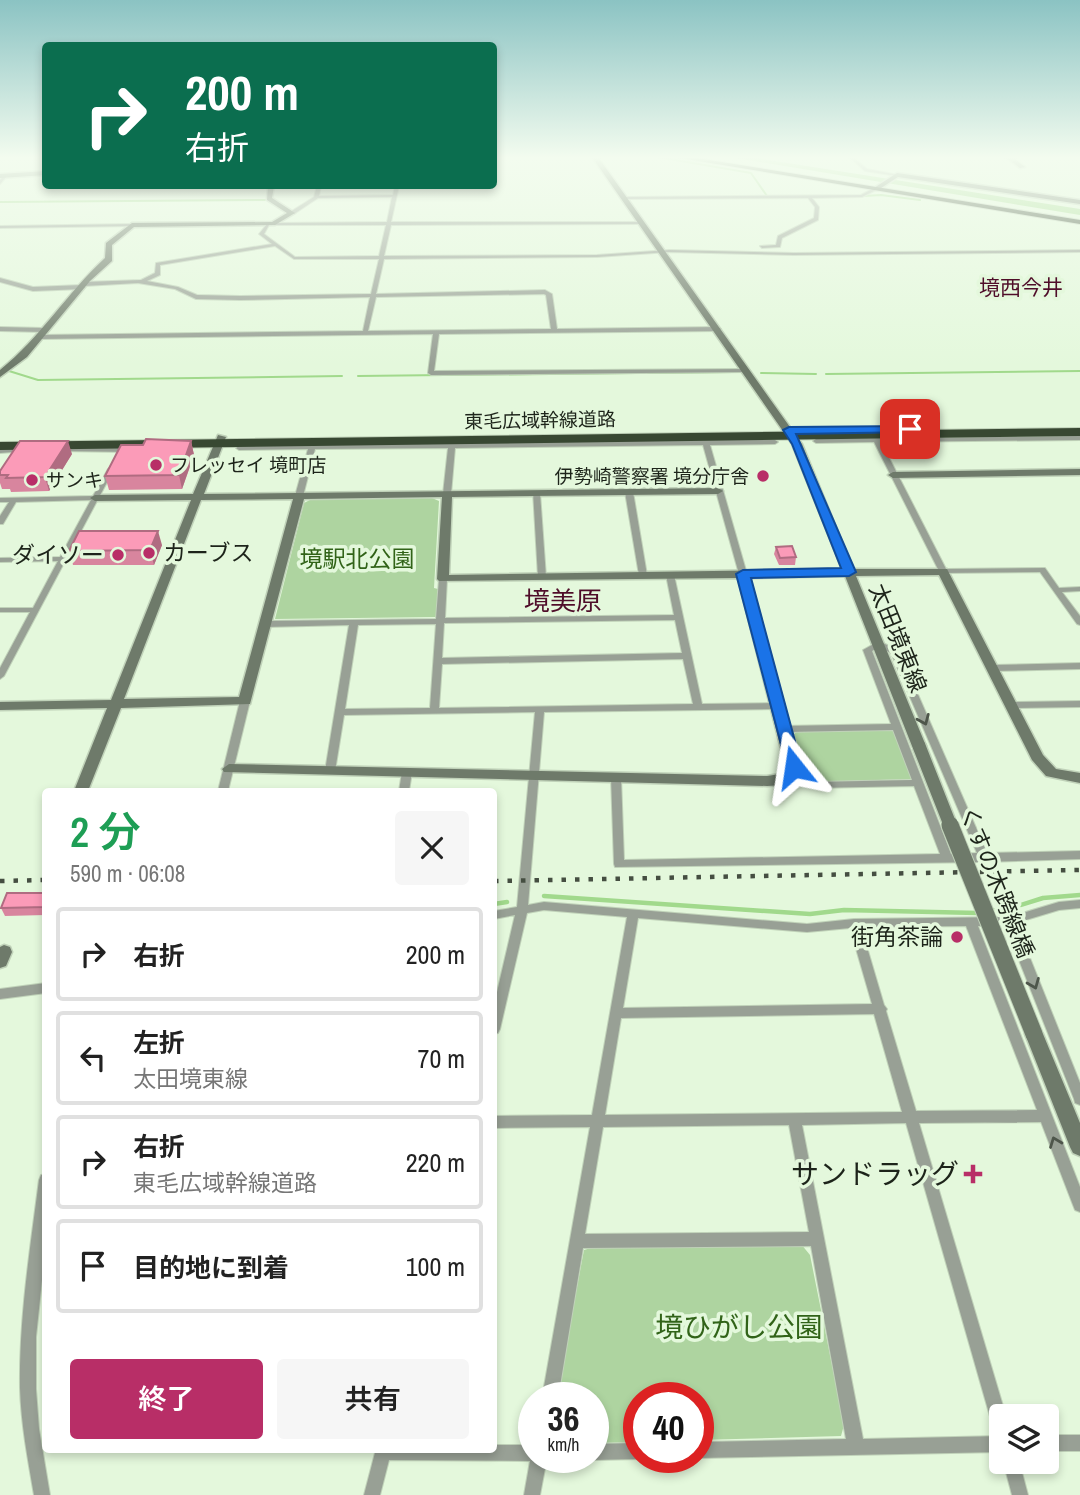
<!DOCTYPE html>
<html lang="ja">
<head>
<meta charset="utf-8">
<style>
  :root { --surface:#fff; --page:#f6f6f6; --text:#222; --muted:#767676; --line:#e0e0e0; --accent:#b82e67 }
  body { margin:0; font-family:"Archivo Narrow","Noto Sans JP",sans-serif; background:var(--page); color:var(--text); height:100vh; display:flex; flex-direction:column; font-size:26px; white-space:nowrap }
  * { box-sizing:border-box; margin:0 }
  p { font-size:23px; color:var(--muted) }
  .icon { flex:none; width:38px; height:38px; fill:none; stroke:currentColor; stroke-width:2; stroke-linecap:round; stroke-linejoin:round }
  .map { position:relative; flex:1; overflow:hidden }
  .side { position:absolute; left:42px; top:788px; width:455px; height:665px; display:flex; flex-direction:column; background:var(--surface); border-radius:7px; box-shadow:0 4px 10px #0003 }
  .side>* { flex:none }
  .hud { position:absolute; left:42px; top:42px; width:455px; height:147px; border-radius:7px; box-shadow:0 4px 10px #0003; background:#0b6e4f; color:#fff; overflow:hidden }
  .fabs { position:absolute; left:989px; top:1404px; display:grid; gap:14px }
  .fabs a { display:grid; place-items:center; width:70px; height:70px; border-radius:7px; background:var(--surface); box-shadow:0 4px 10px #0003; font-size:35px }
  .speed { position:absolute; left:518px; top:1382px; display:flex; gap:14px; font-size:35px; font-weight:700; text-align:center }
  .speed>* { display:grid; place-content:center; width:91px; height:91px; border-radius:50%; background:var(--surface); box-shadow:0 4px 10px #0003; line-height:1 }
  .speed small { font-size:18px; font-weight:400 }
  .speed .limit { border:10px solid #d22; background:#fff; color:#111 }
  .pin { position:absolute; display:grid; place-items:center; width:60px; height:60px; color:#fff; margin:-30px; border-radius:14px; box-shadow:0 4px 10px #0006 }
  .me { position:absolute; width:77px; margin:-38px; rotate:345deg; stroke-linejoin:round; filter:drop-shadow(0 0 5px #0008) }
  .turn { display:flex; align-items:center; gap:24px; height:147px; padding:0 28px; font-size:32px }
  .turn .icon { width:91px; height:91px; stroke-width:2.5 }
  .turn b { display:block; font-size:49px; line-height:60px }
  .round { display:grid; place-items:center; flex:none; width:74px; height:74px; border-radius:7px; background:var(--page) }
  .headline { display:flex; align-items:center; justify-content:space-between; height:119px; padding:0 28px }
  h1 { font-size:42px; font-weight:600; line-height:52px; color:#1e9e55 }
  .button { display:flex; gap:14px; margin-top:auto; padding:14px 28px }
  .button a { flex:1; height:80px; border-radius:7px; background:var(--accent); color:#fff; font-size:28px; font-weight:600; line-height:80px; text-align:center }
  .button a+a { background:var(--page); color:var(--text) }
  ul { padding:0; list-style:none }
  li { display:flex; align-items:center; gap:21px; height:94px; margin:0 14px 10px; padding:0 14px; border:4px solid var(--line); border-radius:7px }
  li div { flex:1 }
  li b { display:block; font-size:26px }
  li em { font-style:normal }
  .map>svg:first-child { display:block }
</style>
</head>
<body>
<div class="map">
<svg width="1080" height="1495" viewBox="0 0 1080 1495">
  <rect width="100%" height="100%" fill="#e4f8dc"/>
  <!-- green -->
  <g fill="#aed4a0">
    <polygon points="432,498 439,501 434,588 438,589 436,617 275,619 304,503 312,499"/>
    <polygon points="889,729 894,731 913,779 809,782 794,734 798,731"/>
    <polygon points="801,1244 810,1255 844,1425 841,1436 698,1440 698,1398 639,1398 639,1442 593,1443 593,1398 556,1398 584,1250 598,1246"/>
  </g>
  <!-- water -->
  <polygon fill="#a1d98c" points="730,157 749,157 1080,209 1080,215"/>
  <g fill="none" stroke-linecap="round" stroke-linejoin="round">
    <!-- stream-far1 -->
    <g stroke="#a1d98c" stroke-width="2">
      <polyline points="658,157 751,173 767,196"/>
      <polyline points="846,197 881,195 920,200"/>
      <polyline points="0,202 265,200"/>
      <polyline points="9,371 38,380 342,376"/>
      <polyline points="648,373 734,372"/>
      <polyline points="761,373 816,374"/>
      <polyline points="826,374 1080,371"/>
      <polyline points="358,376 636,373"/>
    </g>
    <!-- stream -->
    <g stroke="#a1d98c" stroke-width="4.5">
      <polyline points="544,896 810,914 844,910 978,913"/>
      <polyline points="494,904 507,902"/>
      <polyline points="989,911 1008,909 1043,898 1080,895"/>
    </g>
    <!-- street casing -->
    <g stroke="#c0d2b9" stroke-width="2">
      <g id="street">
        <polygon points="849,157 853,157 867,169 899,175 897,176 865,171"/>
        <polygon points="5,174 8,175 0,184 0,180"/>
        <path d="M317,186H321L319,196L393,195L395,186H399L391,222H642L644,223L642,224L391,225L384,256L597,255L669,250L794,253L1080,250V252L794,255L669,252L597,257L384,259L376,294L545,290L552,294L557,329L718,327L721,329L718,331L439,334L434,371L749,369V371L747,372L431,375L428,373L433,334L39,339L36,337L39,335L363,331L370,297L240,300L196,299L175,289L138,283L84,286L81,284L84,282L141,280L155,273L156,263L272,244L259,234L267,224L269,225L264,234L295,257L379,256L386,225H271L273,223L387,222L392,197L318,198L294,214H290V212L314,197ZM275,246L294,259H379L371,294L240,296L197,295L178,287L147,281L160,275V265ZM544,294L546,295L551,329L368,331L376,297Z"/>
        <polygon points="874,188 878,189 862,197 812,198 819,207 818,220 782,238 780,247 762,248 760,246 776,245 778,236 814,218 815,207 808,198 625,199 623,198 625,197 861,195"/>
        <polygon points="132,224 134,226 0,228 0,226"/>
        <polygon points="0,278 33,287 82,285 85,287 82,289 33,291 0,282"/>
        <polygon points="0,327 44,328 47,330 44,332 0,331"/>
        <polygon points="1080,436 1080,440 881,442 946,569 1045,568 1059,588 1080,587 1080,591 1062,592 1080,616 1080,625 1077,624 1040,572 940,573 874,442 816,443 813,441 816,439"/>
        <polygon points="706,440 775,440 778,442 775,444 710,445 747,574 746,576 743,576 739,574 703,445 455,448 451,494 447,496 443,494 448,448 315,449 303,496 299,498 295,496 308,449 239,450 236,448 239,446"/>
        <polygon points="24,448 26,449 26,451 0,453 0,449"/>
        <polygon points="60,448 132,448 135,450 132,452 58,451 58,449"/>
        <polygon points="111,467 114,469 4,676 0,679 0,668 30,612 0,612 0,608 33,608 58,561 0,562 0,558 60,557 91,500 16,502 3,524 0,524 0,516 9,502 0,502 0,498 93,496 108,469"/>
        <polygon points="626,490 632,490 633,492 647,575 643,577 639,575 625,492"/>
        <polygon points="533,491 539,491 540,493 546,577 542,579 538,577"/>
        <path d="M667,573H670L674,575L702,704L777,703L782,706L777,709L544,712L528,905L544,902L807,924L854,919L1009,917L1059,902L1080,900V908L1059,910L1016,923L1080,1083V1105L1075,1103L1074,1099L1005,925L978,926L1080,1187V1212L1075,1210L1073,1205L1041,1122L919,1123L1006,1416H1001V1435L995,1433L993,1427L906,1123L802,1125L863,1439L1001,1436V1452L698,1458H697H698V1442L846,1439L811,1246L583,1248L558,1398H542L590,1127L494,1128V1116L592,1115L627,917L544,910L527,913L500,1029L498,1033L494,1034V1005L515,915L494,919V911L517,907L535,712L344,715L335,771L330,774L327,773L325,771L349,625L265,627L261,624L265,621L436,619L439,579L443,577L447,579L445,618L674,615L666,575ZM675,620L682,653L442,658L444,623ZM436,624L430,708L345,709L358,625ZM683,659L693,704L439,708L442,664ZM638,918L807,932L850,928L872,1004L623,1008ZM966,926L1037,1110L916,1111L886,1011L887,1009L884,1005L861,927ZM874,1014L902,1112L605,1115L621,1018ZM789,1125L809,1232L585,1234L603,1127Z"/>
        <path d="M879,641L899,651L987,853L1080,851V859L984,862L615,867L614,864L611,777L616,774L621,777L624,860L940,854L914,786L813,788L786,780L785,778L790,775L813,782L912,780L893,730L784,732L779,729L784,726L891,724L863,650ZM879,647L891,653L977,853L951,854L872,651Z"/>
        <polygon points="1080,663 1080,669 993,671 989,668 993,665"/>
        <polygon points="245,698 250,701 228,791 218,791 240,701"/>
        <polygon points="1080,701 1080,707 1012,708 1007,705 1012,702"/>
        <polygon points="407,769 412,772 409,791 399,791 402,772"/>
        <polygon points="46,983 46,993 0,999 0,989"/>
        <path d="M46,1174V1242L36,1337V1389L39,1429L50,1495H34C28,1460 21,1424 20,1388C19,1319 30,1249 39,1180L41,1175Z"/>
        <rect x="1046" y="1435" width="34" height="16"/>
        <polygon points="639,1443 639,1458 642,1458 639,1459 593,1460 587,1458 593,1458 593,1444"/>
        <polygon points="494,1445 534,1445 534,1458 547,1458 540,1495 524,1495 530,1461 389,1460 380,1495 364,1495 376,1449 494,1449"/>
        <polygon points="1003,1461 1019,1461 1028,1495 1012,1495"/>
      </g>
    </g>
    <!-- secondary casing -->
    <g stroke="#c0d2b9" stroke-width="3">
      <g id="secondary">
        <path d="M592,157H598L802,444L853,569H947L1043,755L1056,769L1080,773V783L1046,776L1032,760L939,575L856,576L926,746L924,749H914L912,746L845,576L750,578L801,767L799,779L785,785L767,786L224,772L222,769L229,764L767,776L787,773L738,578L439,581L437,579L442,497L304,499L250,704L121,708L88,791H74L107,708L0,710V702L111,700L191,500L95,501L90,498L95,495L193,494L218,435L226,437L204,494L718,488L723,491L718,494L452,497L449,575L842,569L792,444ZM293,499L239,697L124,699L201,500Z"/>
        <polygon points="1005,157 1012,157 1025,167 1020,168"/>
        <polygon points="46,171 46,175 0,178 0,174"/>
        <polygon points="897,173 1080,200 1080,204 898,177 878,190 874,190 874,188"/>
        <path d="M268,186H274L272,198L295,213L275,225L134,227L112,245V261L90,281L27,357L0,377V370C40,338 67,293 105,258L106,243L132,223L272,222L287,213L267,200Z"/>
        <polygon points="1080,469 1080,475 893,478 888,475 893,472"/>
        <polygon points="4,945 10,947 12,952 6,966 0,968 0,947"/>
        <polygon points="1034,1026 1040,1029 1043,1034 1080,1123 1080,1156 1073,1153 1070,1147 1025,1034 1028,1029"/>
      </g>
    </g>
    <!-- highway casing -->
    <g stroke="#c0d2b9" stroke-width="2">
      <g id="highway">
        <polygon points="674,157 691,157 1080,220 1080,224"/>
        <polygon points="1080,428 1080,436 0,450 0,442"/>
      </g>
    </g>
    <!-- street -->
    <use href="#street" fill="#98a095" fill-rule="evenodd"/>
    <!-- secondary -->
    <use href="#secondary" fill="#6e7a6a" fill-rule="evenodd"/>
    <!-- highway -->
    <use href="#highway" fill="#384832" fill-rule="evenodd"/>
    <!-- rail -->
    <g stroke="#454e41" stroke-width="4.5" stroke-dasharray="4.5 9" stroke-linecap="butt">
      <polyline points="0,881 46,880"/>
      <polyline points="494,881 1080,870"/>
    </g>
    <!-- secondary-bridge-far1 casing -->
    <g stroke="#c0d2b9" stroke-width="16" stroke-linecap="butt">
      <polyline id="secondary-bridge-far1" points="919,746 951,827"/>
    </g>
    <!-- secondary-bridge casing -->
    <g stroke="#c0d2b9" stroke-width="19" stroke-linecap="butt">
      <polyline id="secondary-bridge" points="950,825 1034,1034"/>
    </g>
    <!-- secondary-bridge-far1 -->
    <use href="#secondary-bridge-far1" stroke="#6e7a6a" stroke-width="13"/>
    <!-- secondary-bridge -->
    <use href="#secondary-bridge" stroke="#6e7a6a" stroke-width="17"/>
  </g>
  <!-- wall -->
  <g fill="#d8859e">
    <polygon points="191,441 194,455 182,489 109,490 105,476 143,445"/>
    <polygon points="72,454 49,491 11,492 10,489 2,489 0,483 0,471"/>
    <polygon points="162,545 154,565 73,565 69,551"/>
    <polygon points="776,547 796,557 795,565 779,565 774,554"/>
    <polygon points="46,893 46,915 5,916 1,908"/>
  </g>
  <!-- shaded-wall -->
  <g fill="#b06c81">
    <polygon points="68,441 72,454 49,491 45,477"/>
    <polygon points="191,441 194,455 182,489 179,475"/>
    <polygon points="158,531 162,545 154,565 150,550"/>
  </g>
  <!-- building -->
  <g fill="#fb9bb8" stroke="#b06c81" stroke-width="2">
    <polygon points="146,439 191,441 179,475 105,476 121,445 143,445"/>
    <polygon points="20,441 68,441 45,477 6,478 8,475 0,475 0,471"/>
    <polygon points="79,531 158,531 150,550 69,551"/>
    <polygon points="792,546 796,557 780,558 776,547"/>
    <polygon points="7,893 46,893 46,905 45,907 1,908"/>
  </g>
  <!-- one-way arrows -->
  <defs><path id="oneway-chevron" d="M-2-3.5L2.5 0L-2 3.5" fill="none" stroke-width="1.6" stroke-linecap="round" stroke-linejoin="round" transform="scale(1.75)"/></defs>
  <g stroke="#4e564b">
    <use href="#oneway-chevron" transform="translate(924 720) rotate(67)"/>
    <use href="#oneway-chevron" transform="translate(1034 984) rotate(68)"/>
    <use href="#oneway-chevron" transform="translate(1055 1142) rotate(-111)"/>
  </g>
  <!-- sky -->
  <linearGradient id="sky" x2="0" y2="1"><stop stop-color="#8bc3c3"/><stop offset="0.43" stop-color="#f3fcef"/><stop offset="1" stop-color="#f3fcef" stop-opacity="0"/></linearGradient>
  <rect width="1080" height="366" fill="url(#sky)"/>
  <!-- route -->
  <polygon fill="#1a73e8" stroke="#114b97" stroke-width="2" points="910,426 915,429 914,432 796,434 856,572 849,576 751,578 802,767 794,772 788,771 736,574 743,570 841,568 792,444 783,430 789,427"/>
  <!-- markers -->
  <g fill="#b82e67" stroke="#e4f8dc" stroke-width="2.5">
    <circle cx="156" cy="465" r="7"/>
    <circle cx="763" cy="476" r="7"/>
    <circle cx="32" cy="480" r="7"/>
    <circle cx="149" cy="553" r="7"/>
    <circle cx="118" cy="555" r="7"/>
    <circle cx="957" cy="937" r="7"/>
    <path d="M969.5 1163.5h7v7h7v7h-7v7h-7v-7h-7v-7h7z"/>
  </g>
  <g text-anchor="middle" stroke-width="7" stroke-linejoin="round" paint-order="stroke">
    <!-- far-street labels -->
    <g font-size="19" fill="#1d241a" stroke="#e4f8dc">
      <text transform="translate(540 420) rotate(-1)" y="7">東毛広域幹線道路</text>
    </g>
    <!-- far-poi labels -->
    <g font-size="19" fill="#1d241a" stroke="#e4f8dc" text-anchor="start">
      <text x="170" y="472">フレッセイ 境町店</text>
      <text x="749" y="483" text-anchor="end">伊勢崎警察署 境分庁舎</text>
      <text x="46" y="487">サンキ</text>
    </g>
    <!-- far-quarter labels -->
    <g font-size="21" fill="#4f0d29" stroke="#e4f8dc">
      <text x="1021" y="295">境西今井</text>
    </g>
    <!-- poi labels -->
    <g font-size="23" fill="#1d241a" stroke="#e4f8dc" text-anchor="end">
      <text x="163" y="561" text-anchor="start">カーブス</text>
      <text x="104" y="563">ダイソー</text>
      <text x="943" y="945">街角茶論</text>
    </g>
    <!-- park labels -->
    <g font-size="23" fill="#316318" stroke="#e4f8dc">
      <text x="357" y="567">境駅北公園</text>
    </g>
    <!-- street labels -->
    <g font-size="23" fill="#1d241a" stroke="#e4f8dc">
      <text transform="translate(898 638) rotate(68)" y="8">太田境東線</text>
      <text transform="translate(997 882) rotate(68)" y="8">くすの木跨線橋</text>
    </g>
    <!-- quarter labels -->
    <g font-size="26" fill="#4f0d29" stroke="#e4f8dc">
      <text x="563" y="610">境美原</text>
    </g>
    <!-- near-poi labels -->
    <g font-size="28" fill="#1d241a" stroke="#e4f8dc" text-anchor="end">
      <text x="959" y="1184">サンドラッグ</text>
    </g>
    <!-- near-park labels -->
    <g font-size="28" fill="#316318" stroke="#e4f8dc">
      <text x="739" y="1337">境ひがし公園</text>
    </g>
  </g>
</svg>
<div class="fabs">
<a><svg class="icon" aria-label="layers" viewBox="0 0 24 24"><path d="M12 4l9 5-9 5-9-5zM3 14l9 5 9-5"/></svg></a>
</div>
<div class="speed"><div>36<small>km/h</small></div><div class="limit">40</div></div>
<div class="pin" style="left:910px;top:429px;background:#d93025"><svg class="icon" aria-label="arrive" viewBox="0 0 24 24"><path d="M6 21V4h12l-3 4 3 4H6"/></svg></div>
<svg class="me" style="left:794px;top:767px" viewBox="-20 -20 40 40"><path d="M0-17L14 15 0 8-14 15z" fill="#1a73e8" stroke="#fff" stroke-width="4"/></svg>
<div class="hud">
<div class="turn"><svg class="icon" aria-label="right" viewBox="0 0 24 24"><path d="M7 20v-9h11M14 6l5 5-5 5"/></svg><div><b>200 m</b>右折</div></div>
</div>
<section class="side">
<div class="headline"><div><h1>2 分</h1><p>590 m · 06:08</p></div><a class="round"><svg class="icon" aria-label="close" viewBox="0 0 24 24"><path d="M6 6l12 12M18 6L6 18"/></svg></a></div>
<ul>
<li><svg class="icon" aria-label="right" viewBox="0 0 24 24"><path d="M7 20v-9h11M14 6l5 5-5 5"/></svg><div><b>右折</b></div><em>200 m</em></li>
<li><svg class="icon" aria-label="left" viewBox="0 0 24 24"><path d="M17 20v-9H6M10 6l-5 5 5 5"/></svg><div><b>左折</b><p>太田境東線</p></div><em>70 m</em></li>
<li><svg class="icon" aria-label="right" viewBox="0 0 24 24"><path d="M7 20v-9h11M14 6l5 5-5 5"/></svg><div><b>右折</b><p>東毛広域幹線道路</p></div><em>220 m</em></li>
<li><svg class="icon" aria-label="arrive" viewBox="0 0 24 24"><path d="M6 21V4h12l-3 4 3 4H6"/></svg><div><b>目的地に到着</b></div><em>100 m</em></li>
</ul>
<div class="button"><a>終了</a><a>共有</a></div>
</section>
</div>
</body>
</html>
